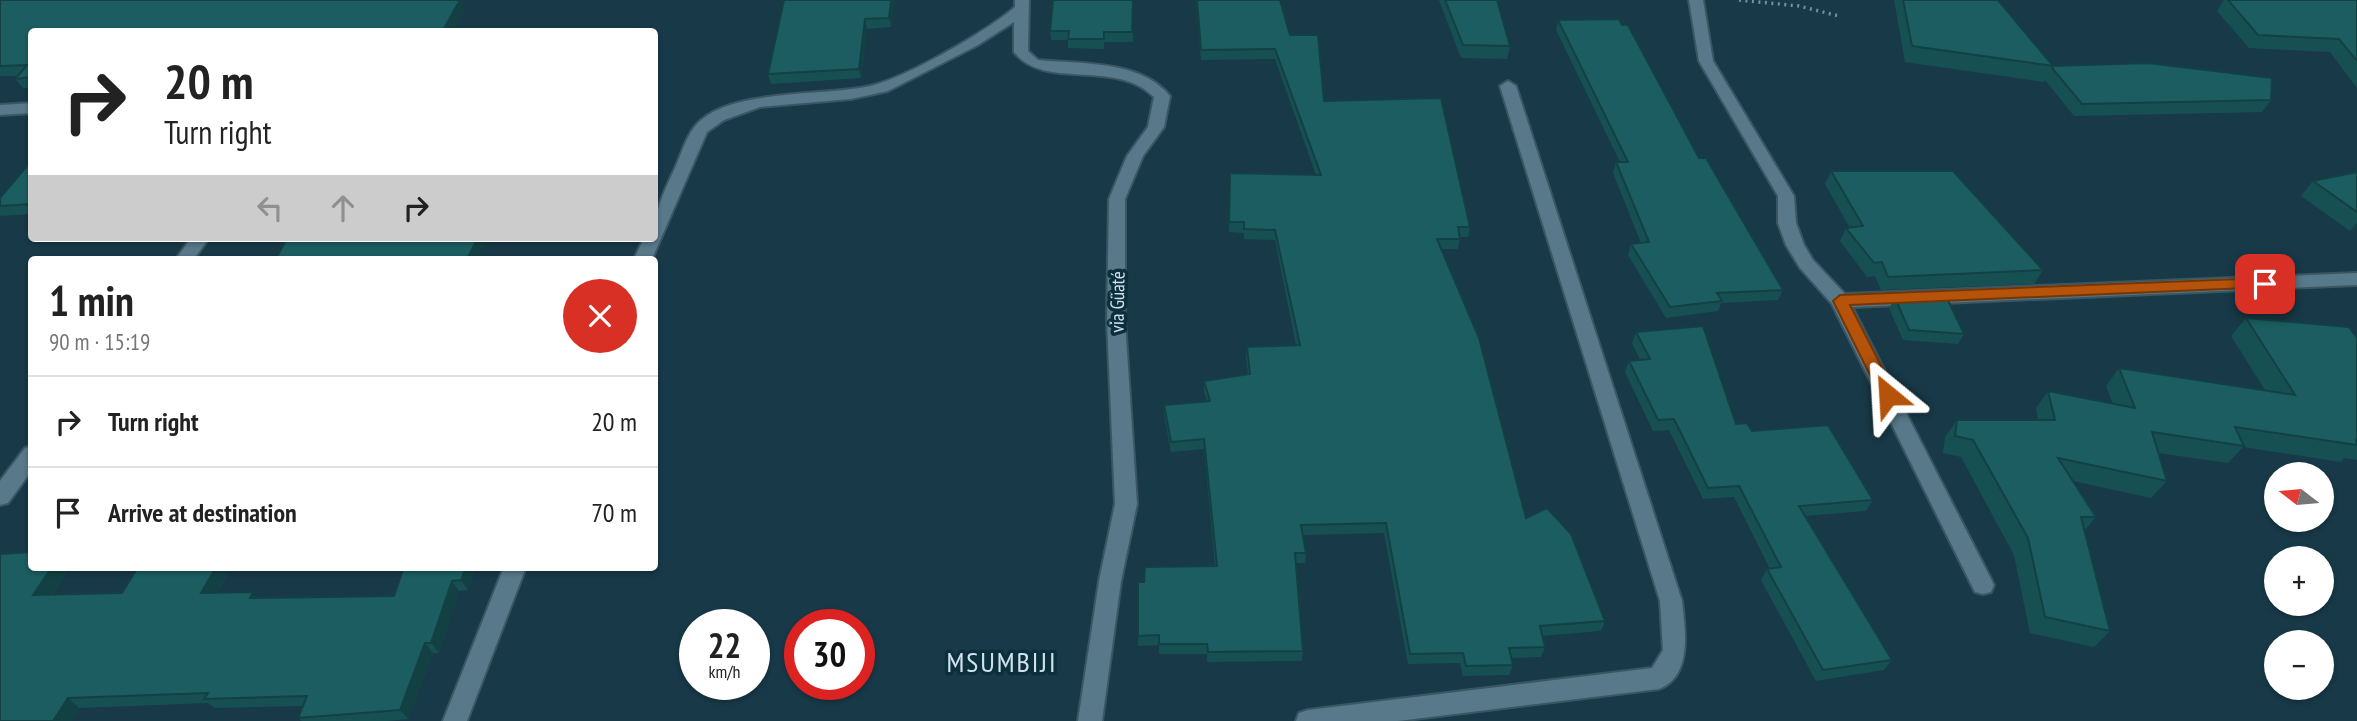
<!DOCTYPE html>
<html lang="en">
<head>
<meta charset="utf-8">
<style>
  :root { --surface:#fff; --page:#f6f6f6; --text:#222; --muted:#767676; --line:#e0e0e0 }
  body { margin:0; font-family:"PT Sans Narrow",sans-serif; background:var(--page); color:var(--text); height:100vh; display:flex; flex-direction:column; font-size:26px; white-space:nowrap }
  * { box-sizing:border-box; margin:0 }
  p { font-size:23px; color:var(--muted) }
  .icon { flex:none; width:38px; height:38px; fill:none; stroke:currentColor; stroke-width:2; stroke-linecap:round; stroke-linejoin:round }
  .map { position:relative; flex:1; overflow:hidden }
  .side { position:absolute; left:28px; top:256px; width:630px; height:315px; display:flex; flex-direction:column; background:var(--surface); border-radius:7px; box-shadow:0 2px 5px #0004 }
  .side>* { flex:none }
  .banner { position:absolute; left:28px; top:28px; width:630px; height:214px; border-radius:7px; box-shadow:0 2px 5px #0004; background:#fff; color:var(--text); overflow:hidden }
  .needle { width:46px; rotate:286deg }
  .tools { position:absolute; left:2264px; top:462px; display:grid; gap:14px }
  .tools a { display:grid; place-items:center; width:70px; height:70px; border-radius:50%; background:var(--surface); box-shadow:0 2px 5px #0004; font-size:35px }
  .speed { position:absolute; left:679px; top:609px; display:flex; gap:14px; font-size:35px; font-weight:700; text-align:center }
  .speed>* { display:grid; place-content:center; width:91px; height:91px; border-radius:50%; background:var(--surface); box-shadow:0 2px 5px #0004; line-height:1 }
  .speed small { font-size:18px; font-weight:400 }
  .speed .limit { border:10px solid #d22; background:#fff; color:#111 }
  .pin { position:absolute; display:grid; place-items:center; width:60px; height:60px; color:#fff; margin:-30px; border-radius:14px; box-shadow:0 4px 10px #0006 }
  .me { position:absolute; width:77px; margin:-38px; rotate:333deg; stroke-linejoin:round; filter:drop-shadow(0 0 5px #0008) }
  .turn { display:flex; align-items:center; gap:24px; height:147px; padding:0 21px; font-size:32px }
  .turn .icon { width:91px; height:91px; stroke-width:2.5 }
  .turn b { display:block; font-size:49px; line-height:60px }
  .lanes { display:flex; align-items:center; height:66px; padding:0 21px; background:#0003; justify-content:center; gap:35px; direction:ltr }
  .lanes .off { opacity:.35 }
  .round { display:grid; place-items:center; flex:none; width:74px; height:74px; border-radius:37px; background:var(--page) }
  .headline { display:flex; align-items:center; justify-content:space-between; height:119px; padding:0 21px }
  h1 { font-size:42px; font-weight:700; line-height:52px }
  ul { padding:0; list-style:none }
  li { display:flex; align-items:center; gap:21px; height:91px; padding:0 21px; border-top:2px solid var(--line) }
  li div { flex:1 }
  li b { display:block; font-size:26px }
  li em { font-style:normal }
  .map>svg:first-child { display:block }
</style>
</head>
<body>
<div class="map">
<svg width="2357" height="721" viewBox="0 0 2357 721">
  <rect width="100%" height="100%" fill="#183948"/>
  <g fill="none" stroke-linecap="round" stroke-linejoin="round">
    <!-- minor casing -->
    <g stroke="#3a5663" stroke-width="4">
      <g id="minor">
        <path d="M1015,0H1029L1028,51L1038,60C1080,64 1141,60 1170,96L1164,127L1143,156L1125,199V321L1137,504L1121,581L1102,721H1078L1099,581L1115,504L1107,321L1109,199L1127,156L1148,127L1154,97C1116,58 1044,91 1014,52V22L978,45L888,91L851,99L760,107L724,120L707,132L652,259H634L644,238H654C654,211 664,192 675,168C681,155 685,140 693,129C722,87 825,97 870,86C906,78 987,31 1015,7Z"/>
        <polygon points="1689,0 1703,0 1713,61 1794,196 1796,223 1804,245 1813,260 1845,294 2357,273 2357,285 1852,307 1994,585 1991,592 1983,594 1975,592 1832,304 1800,268 1786,245 1778,223 1778,196 1699,61"/>
        <path d="M1508,81L1516,86L1682,601C1685,629 1693,676 1659,689L1398,721H1296L1299,713L1308,710L1652,668L1663,650L1660,601L1500,86Z"/>
        <polygon points="32,103 32,113 0,115 0,105"/>
        <polygon points="191,238 209,238 194,259 176,259"/>
        <polygon points="32,446 32,470 8,503 0,505 0,481 25,448"/>
        <polygon points="504,567 526,567 467,721 443,721"/>
      </g>
    </g>
    <!-- path -->
    <polyline stroke="#76909c" stroke-width="3.5" stroke-dasharray="2 4.5" stroke-linecap="butt" points="1739,0 1799,6 1839,16"/>
    <!-- minor -->
    <use href="#minor" fill="#57798a" fill-rule="evenodd"/>
  </g>
  <!-- wall -->
  <g fill="#175053">
    <polygon points="0,0 465,9 452,32 32,32 32,88 23,88 15,79 18,76 0,76"/>
    <polygon points="784,0 894,0 891,27 867,29 861,78 771,84 768,74"/>
    <polygon points="1133,0 1133,42 1104,42 1104,49 1068,48 1068,40 1051,40 1050,31"/>
    <polygon points="1196,0 1280,0 1290,35 1324,101 1470,227 1468,237 1460,237 1458,249 1441,249 1526,518 1605,621 1601,631 1542,636 1545,647 1541,657 1511,658 1513,665 1509,675 1463,676 1460,663 1408,664 1384,533 1303,535 1306,553 1305,563 1295,563 1303,651 1302,661 1207,662 1207,654 1159,654 1159,645 1138,646 1138,636 1144,582 1215,566 1204,449 1171,452 1164,415 1164,405 1207,401 1204,392 1204,381 1248,375 1246,358 1247,347 1296,345 1275,240 1244,239 1244,233 1229,232 1230,173 1316,175 1275,59 1201,60"/>
    <polygon points="1439,0 1497,0 1510,46 1507,59 1461,58"/>
    <polygon points="1894,0 1998,0 2053,66 2271,100 2262,112 2074,116 2045,80 2044,82 1905,62"/>
    <polygon points="2224,0 2357,0 2357,88 2330,52 2249,48 2217,11"/>
    <polygon points="1558,20 1622,25 1699,158 1783,290 1778,300 1721,303 1718,311 1666,318 1628,255 1631,244 1641,243 1613,173 1616,162 1620,162 1556,30"/>
    <polygon points="32,160 32,214 1,216 0,215 0,198"/>
    <polygon points="1831,171 2043,270 2034,284 1881,290 1875,276 1867,277 1840,241 1846,228 1850,228 1825,184"/>
    <polygon points="2357,172 2357,229 2350,231 2301,196 2313,181"/>
    <polygon points="1895,298 1964,334 1958,344 1903,340 1889,308"/>
    <polygon points="2246,318 2357,338 2357,460 2344,458 2341,462 2243,447 2228,463 2158,453 2167,481 2151,498 2073,481 2096,517 2084,531 2110,631 2094,647 2030,633 2014,555 1961,457 1943,453 1945,437 1957,420 2038,420 2036,408 2048,391 2113,404 2106,386 2119,368 2265,390 2231,336"/>
    <polygon points="1636,332 1736,424 1752,431 1873,500 1866,511 1805,516 1892,660 1884,670 1816,681 1761,580 1767,569 1770,569 1734,497 1703,499 1669,430 1653,431 1625,372 1629,361 1640,360 1632,343"/>
    <polygon points="32,552 69,567 52,595 122,593 138,567 231,567 217,593 258,597 394,596 404,567 476,567 468,590 459,591 439,653 433,653 408,719 388,721 302,721 298,718 303,706 215,708 208,703 79,708 71,721 0,721"/>
  </g>
  <!-- shaded-wall -->
  <g fill="#134143">
    <polygon points="460,0 461,0 465,9 452,32 442,32"/>
    <polygon points="891,0 894,0 891,27 889,18"/>
    <polygon points="865,19 867,29 861,78 859,69"/>
    <polygon points="2357,223 2357,229 2350,231"/>
    <polygon points="478,238 488,238 478,259 467,259"/>
    <polygon points="52,567 69,567 45,605 33,595"/>
    <polygon points="216,567 231,567 211,603 201,593"/>
    <polygon points="466,567 476,567 468,590 461,580"/>
    <polygon points="452,581 459,591 439,653 431,643"/>
    <polygon points="425,643 433,653 408,719 400,710"/>
    <polygon points="68,698 79,708 71,721 53,721"/>
  </g>
  <!-- building -->
  <g fill="#1b5d60" stroke="#134143" stroke-width="2">
    <polygon points="0,0 460,0 442,32 32,32 32,77 15,79 27,65 0,66"/>
    <polygon points="784,0 891,0 889,18 865,19 859,69 768,74"/>
    <polygon points="1053,0 1133,0 1132,32 1104,32 1104,39 1068,39 1069,31 1050,31"/>
    <polygon points="1197,0 1280,0 1290,35 1318,35 1324,101 1441,98 1470,227 1458,227 1460,239 1437,239 1479,338 1526,518 1547,508 1571,534 1605,621 1540,626 1545,647 1509,648 1513,665 1466,666 1463,653 1410,654 1386,523 1301,525 1306,553 1295,553 1303,651 1208,652 1207,644 1159,644 1159,635 1138,636 1138,582 1144,582 1145,567 1217,566 1204,439 1171,442 1164,405 1210,401 1204,381 1250,374 1247,347 1300,345 1275,230 1244,229 1244,222 1229,222 1230,173 1321,175 1275,49 1201,50"/>
    <polygon points="1445,0 1497,0 1510,46 1463,45"/>
    <polygon points="1903,0 1998,0 2053,66 1912,46"/>
    <polygon points="2228,0 2357,0 2357,61 2339,39 2258,35"/>
    <polygon points="1619,19 1622,25 1628,25 1699,158 1706,158 1783,290 1717,293 1722,301 1670,307 1631,244 1649,242 1616,162 1628,162 1558,20"/>
    <polygon points="2148,63 2272,78 2271,100 2082,104 2052,68 2053,66"/>
    <polygon points="32,160 32,204 0,206 0,198"/>
    <polygon points="1831,171 1953,171 2043,270 1888,277 1882,262 1874,263 1846,228 1863,226"/>
    <polygon points="2357,172 2357,212 2313,181"/>
    <polygon points="287,238 478,238 467,259 276,259"/>
    <polygon points="1946,296 1964,334 1909,330 1895,298"/>
    <polygon points="2246,318 2349,327 2357,338 2357,440 2356,440 2357,445 2235,427 2244,446 2152,432 2167,481 2058,458 2096,517 2081,517 2110,631 2045,617 2028,538 1973,440 1955,436 1957,420 2055,420 2048,391 2135,408 2119,368 2295,395"/>
    <polygon points="1703,326 1736,424 1747,423 1752,431 1828,425 1873,500 1799,506 1892,660 1823,670 1767,569 1781,567 1739,486 1708,488 1674,419 1658,420 1629,361 1650,359 1636,332"/>
    <polygon points="32,552 32,567 52,567 33,595 122,593 138,567 216,567 201,593 253,592 250,598 394,596 404,567 466,567 461,580 452,581 431,643 425,643 400,710 298,718 307,696 204,699 208,693 68,698 53,721 0,721 0,554"/>
  </g>
  <!-- route -->
  <polygon fill="#b45309" stroke="#753606" stroke-width="2" points="2265,278 2272,284 2270,287 1850,305 1896,395 1888,401 1880,395 1833,301 1840,295"/>
  <g text-anchor="middle" stroke-width="7" stroke-linejoin="round" paint-order="stroke">
    <!-- street labels -->
    <g font-size="19" fill="#cfe2eb" stroke="#0c2f3e">
      <text transform="translate(1117 302) rotate(-89)" y="7">via Güaté</text>
    </g>
    <!-- near-quarter labels -->
    <g font-size="28" letter-spacing="2" fill="#cfe2eb" stroke="#0c2f3e">
      <text x="1002" y="672">MSUMBIJI</text>
    </g>
  </g>
</svg>
<div class="tools">
<a><svg class="needle" viewBox="-14 -14 28 28"><path d="M0-13l5 13h-10z" fill="#e53935"/><path d="M0 13l5-13h-10z" fill="#767676"/></svg></a>
<a>+</a>
<a>−</a>
</div>
<div class="speed"><div>22<small>km/h</small></div><div class="limit">30</div></div>
<div class="pin" style="left:2265px;top:284px;background:#d93025"><svg class="icon" aria-label="arrive" viewBox="0 0 24 24"><path d="M6 21V4h12l-3 4 3 4H6"/></svg></div>
<svg class="me" style="left:1888px;top:395px" viewBox="-20 -20 40 40"><path d="M0-17L14 15 0 8-14 15z" fill="#b45309" stroke="#fff" stroke-width="4"/></svg>
<div class="banner">
<div class="turn"><svg class="icon" aria-label="right" viewBox="0 0 24 24"><path d="M7 20v-9h11M14 6l5 5-5 5"/></svg><div><b>20 m</b>Turn right</div></div>
<div class="lanes"><svg class="icon off" aria-label="left" viewBox="0 0 24 24"><path d="M17 20v-9H6M10 6l-5 5 5 5"/></svg><svg class="icon off" aria-label="ahead" viewBox="0 0 24 24"><path d="M12 20V5M6 11l6-6 6 6"/></svg><svg class="icon" aria-label="right" viewBox="0 0 24 24"><path d="M7 20v-9h11M14 6l5 5-5 5"/></svg></div>
</div>
<section class="side">
<div class="headline"><div><h1>1 min</h1><p>90 m · 15:19</p></div><a class="round" style="background:#d93025;color:#fff"><svg class="icon" aria-label="close" viewBox="0 0 24 24"><path d="M6 6l12 12M18 6L6 18"/></svg></a></div>
<ul>
<li><svg class="icon" aria-label="right" viewBox="0 0 24 24"><path d="M7 20v-9h11M14 6l5 5-5 5"/></svg><div><b>Turn right</b></div><em>20 m</em></li>
<li><svg class="icon" aria-label="arrive" viewBox="0 0 24 24"><path d="M6 21V4h12l-3 4 3 4H6"/></svg><div><b>Arrive at destination</b></div><em>70 m</em></li>
</ul>
</section>
</div>
</body>
</html>
